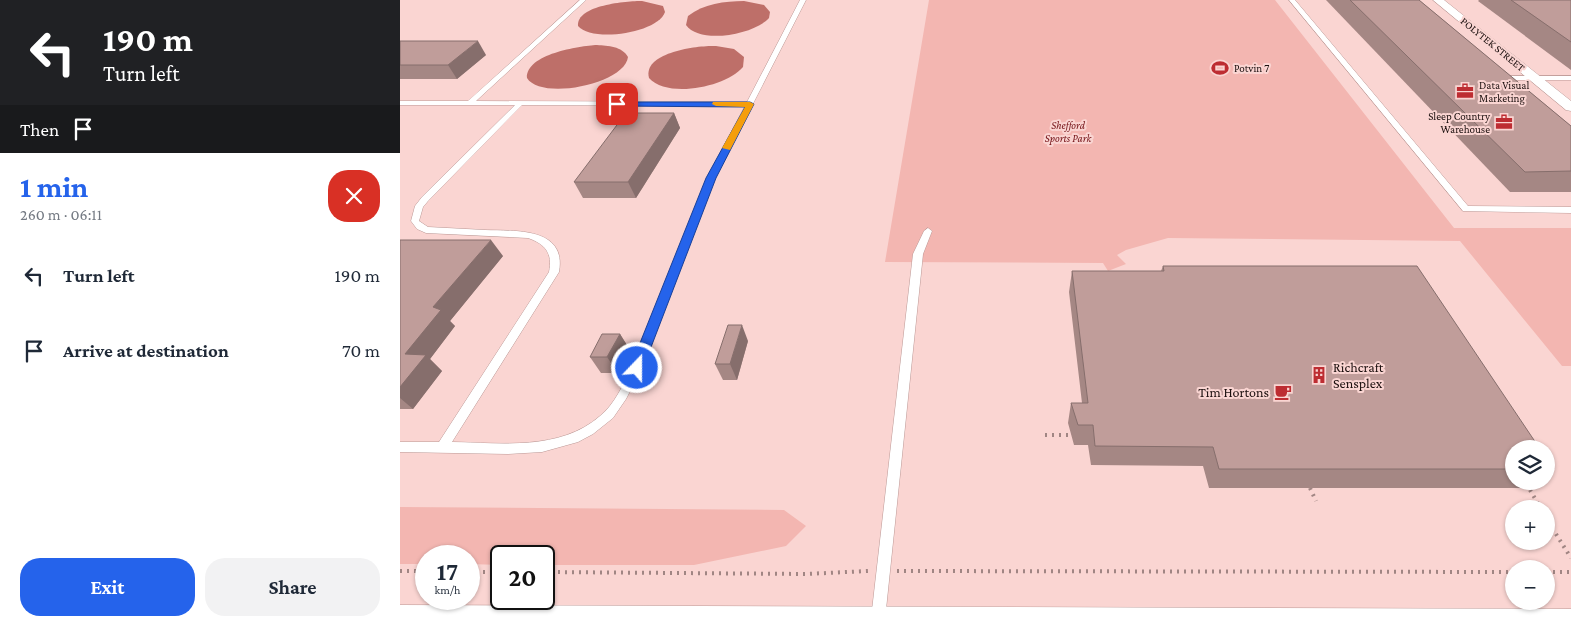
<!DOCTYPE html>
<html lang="en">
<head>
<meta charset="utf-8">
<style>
  :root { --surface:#fff; --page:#f2f2f3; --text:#1f2937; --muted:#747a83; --accent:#2563eb }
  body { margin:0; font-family:"Crimson Pro",serif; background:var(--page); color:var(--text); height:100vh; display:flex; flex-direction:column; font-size:19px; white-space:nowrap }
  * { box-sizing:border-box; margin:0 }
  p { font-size:16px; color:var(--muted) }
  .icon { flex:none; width:28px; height:28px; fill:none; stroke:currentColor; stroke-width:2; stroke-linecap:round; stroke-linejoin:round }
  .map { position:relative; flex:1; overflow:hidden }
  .sheet { display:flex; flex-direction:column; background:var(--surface); width:400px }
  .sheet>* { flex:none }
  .top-card { background:#202124; color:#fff; overflow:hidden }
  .controls { position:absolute; left:1105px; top:440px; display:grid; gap:10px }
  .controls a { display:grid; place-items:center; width:50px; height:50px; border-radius:50%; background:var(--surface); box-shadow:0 1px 4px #0004; font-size:25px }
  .speed { position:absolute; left:15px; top:545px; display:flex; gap:10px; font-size:25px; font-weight:700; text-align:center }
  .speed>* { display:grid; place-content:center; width:65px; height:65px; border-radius:50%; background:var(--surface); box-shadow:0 1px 4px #0004; line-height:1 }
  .speed small { font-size:12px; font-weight:400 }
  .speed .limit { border:2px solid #111; border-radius:8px; background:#fff; color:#111 }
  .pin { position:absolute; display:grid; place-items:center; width:42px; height:42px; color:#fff; margin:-21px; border-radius:10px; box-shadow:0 2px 8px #0006 }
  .me { position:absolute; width:55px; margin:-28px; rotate:22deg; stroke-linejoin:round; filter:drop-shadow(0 0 4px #0008) }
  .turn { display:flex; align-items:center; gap:18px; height:105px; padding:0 20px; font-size:22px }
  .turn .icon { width:65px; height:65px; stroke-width:2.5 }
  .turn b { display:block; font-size:35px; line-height:42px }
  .then { display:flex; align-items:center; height:48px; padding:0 20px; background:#0003; gap:10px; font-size:19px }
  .round { display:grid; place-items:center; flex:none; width:52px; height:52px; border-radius:20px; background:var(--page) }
  .headline { display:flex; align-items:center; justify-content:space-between; height:85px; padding:0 20px }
  h1 { font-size:30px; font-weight:700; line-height:38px; color:var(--accent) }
  .action { display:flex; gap:10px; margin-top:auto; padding:10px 20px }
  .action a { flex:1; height:58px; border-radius:20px; background:var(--accent); color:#fff; font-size:20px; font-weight:700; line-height:58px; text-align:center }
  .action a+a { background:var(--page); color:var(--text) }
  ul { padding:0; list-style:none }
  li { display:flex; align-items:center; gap:15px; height:75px; padding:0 20px }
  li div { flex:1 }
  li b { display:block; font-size:19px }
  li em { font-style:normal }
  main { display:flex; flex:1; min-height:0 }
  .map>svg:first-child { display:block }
</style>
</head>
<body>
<main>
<section class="sheet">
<div class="top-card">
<div class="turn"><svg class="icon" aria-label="left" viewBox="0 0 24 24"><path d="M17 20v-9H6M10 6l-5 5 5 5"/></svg><div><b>190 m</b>Turn left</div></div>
<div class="then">Then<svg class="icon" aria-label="arrive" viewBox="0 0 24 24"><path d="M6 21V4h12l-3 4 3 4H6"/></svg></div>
</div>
<div class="headline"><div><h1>1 min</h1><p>260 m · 06:11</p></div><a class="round" style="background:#d93025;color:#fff"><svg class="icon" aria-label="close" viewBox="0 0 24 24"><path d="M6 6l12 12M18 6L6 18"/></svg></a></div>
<ul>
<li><svg class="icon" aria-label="left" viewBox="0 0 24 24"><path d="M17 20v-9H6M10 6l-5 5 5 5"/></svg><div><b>Turn left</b></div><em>190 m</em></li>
<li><svg class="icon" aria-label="arrive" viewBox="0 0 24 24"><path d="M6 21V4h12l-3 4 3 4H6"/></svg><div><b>Arrive at destination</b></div><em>70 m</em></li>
</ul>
<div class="action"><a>Exit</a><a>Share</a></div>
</section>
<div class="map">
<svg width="1171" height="626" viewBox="0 0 1171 626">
  <rect width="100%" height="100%" fill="#fad5d2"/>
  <!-- green -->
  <g fill="#f3b6b1">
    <polygon points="529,0 875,0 1054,228 1171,228 1171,366 1162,366 1060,241 768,238 726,250 717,255 726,264 708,271 703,263 485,262"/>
    <polygon points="0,507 384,510 406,526 386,546 294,565 144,565 144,556 101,556 101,565 69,564 69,556 26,556 26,564 0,564"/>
  </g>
  <!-- water -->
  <g fill="#be6f69">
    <path d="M242,1L263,6L265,12C258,33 192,43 178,26C176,5 227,1 242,1Z"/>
    <path d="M344,1L364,5L370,12L369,18C355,34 300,45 286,25L288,16C303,4 325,1 344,1Z"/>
    <path d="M197,45C208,46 222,46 228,57C225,84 141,101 127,78C126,54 179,46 197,45Z"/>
    <path d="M316,46L334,49L344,57L343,67C326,87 268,99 249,78C242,52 299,45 316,46Z"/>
  </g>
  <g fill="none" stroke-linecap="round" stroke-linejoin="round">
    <!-- service casing -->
    <g stroke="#bb9895" stroke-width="1">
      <g id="service">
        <path d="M180,0H186L76,101L347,102L400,0H406L315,178L242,368L226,399L213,418L193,434L178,442L142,452L108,454L0,452V442H39L149,272C153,253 145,244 128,238L26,233L17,229L11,221L15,206L22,197L115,105H0V101H68ZM122,105L345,106L307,178L232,368C223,384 215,404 200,416C160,451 101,443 52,442L159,272C167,227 115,231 85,230C66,229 47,228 28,227L19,221L23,207L28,201Z"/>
        <polygon points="889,0 895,0 1068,206 1171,207 1171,213 1063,211"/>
        <polygon points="1171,76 1171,80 1100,80 1097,78 1100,76"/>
        <polygon points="528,228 532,231 523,254 485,619 483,624 477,626 473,624 471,619 513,254 524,231"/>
      </g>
    </g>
    <!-- minor casing -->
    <g stroke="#bb9895" stroke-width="1">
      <polygon id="minor" points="1033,0 1044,0 1171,101 1171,111 1166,110"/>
    </g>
    <!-- tertiary casing -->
    <g stroke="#bb9895" stroke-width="1">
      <polygon id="tertiary" points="0,605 1171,609 1171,626 0,626"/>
    </g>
    <!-- path -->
    <g stroke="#a08583" stroke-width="4" stroke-dasharray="2 5" stroke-linecap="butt">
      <polyline points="645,435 671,435"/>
      <polyline points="910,488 916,501"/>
      <polyline points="1130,490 1140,507"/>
      <polyline points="1156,534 1171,558"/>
      <polyline points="0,571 26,571"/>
      <polyline points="497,571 1114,572"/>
      <polyline points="69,572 101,572"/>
      <polyline points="144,572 406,574 468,571"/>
      <polyline points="1146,572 1171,572"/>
    </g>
    <!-- service -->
    <use href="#service" fill="#fff" fill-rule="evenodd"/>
    <!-- minor -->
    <use href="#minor" fill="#fff" fill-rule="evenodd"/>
    <!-- tertiary -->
    <use href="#tertiary" fill="#fff" fill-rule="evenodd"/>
  </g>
  <!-- wall -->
  <g fill="#a58784">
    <polygon points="926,0 1019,0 1171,126 1171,192 1110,192"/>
    <polygon points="1079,0 1171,0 1171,70 1078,1"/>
    <polygon points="0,41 86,55 57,79 0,79"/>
    <polygon points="274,113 280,128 236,198 183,198 174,182"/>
    <polygon points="0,240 103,256 50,321 55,326 30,359 42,371 13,409 0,409"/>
    <polygon points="763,266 1114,449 1114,481 1138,481 1130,488 809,488 803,466 691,465 688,445 674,445 668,423 671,403 682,403 669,292 672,271 761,271"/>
    <polygon points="220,334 230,350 218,373 201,373 190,357"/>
    <polygon points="348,341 337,380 323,380 315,364"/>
    <polygon points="1146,457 1154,469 1146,475"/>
  </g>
  <!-- shaded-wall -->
  <g fill="#866e6c">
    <polygon points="78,41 86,55 57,79 48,65"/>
    <polygon points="274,113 280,128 236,198 228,182"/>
    <polygon points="91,240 103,256 50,321 55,326 30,359 42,371 13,409 0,398 0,387 5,354 33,307"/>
    <polygon points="342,325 348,341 337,380 330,364"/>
    <polygon points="220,334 230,350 218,373 207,357"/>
  </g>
  <!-- building -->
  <g fill="#c09d9a" stroke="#866e6c">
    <polygon points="950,0 1019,0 1171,126 1171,171 1125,172"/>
    <polygon points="1111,0 1171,0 1171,42"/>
    <polygon points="0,41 78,41 48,65 0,65"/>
    <polygon points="226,113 274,113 228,182 174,182"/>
    <polygon points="0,240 91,240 33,307 41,310 5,354 26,355 0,387"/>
    <polygon points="763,266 1017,266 1140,449 1114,449 1114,469 819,469 813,447 695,446 693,425 678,425 671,403 688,403 672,271 764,271"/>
    <polygon points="328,325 342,325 330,364 315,364"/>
    <polygon points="202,334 220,334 207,357 190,357"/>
    <polygon points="1146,457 1154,469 1146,469"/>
  </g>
  <!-- route -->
  <polygon fill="#2563eb" stroke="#184099" points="214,102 350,102 354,104 316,178 243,368 237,373 230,368 306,178 345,107 217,106 213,104"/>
  <!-- slow -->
  <polygon fill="#f59e0b" points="313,102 350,102 354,104 330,150 322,148 345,107 316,106 312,104"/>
  <!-- icons -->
  <defs>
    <g id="stadium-bare" transform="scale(1.35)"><path d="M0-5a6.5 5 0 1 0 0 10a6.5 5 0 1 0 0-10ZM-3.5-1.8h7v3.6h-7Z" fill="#bd2d32" stroke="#fad5d2" stroke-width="2.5" paint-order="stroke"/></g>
    <g id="office-bare" transform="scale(1.35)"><path d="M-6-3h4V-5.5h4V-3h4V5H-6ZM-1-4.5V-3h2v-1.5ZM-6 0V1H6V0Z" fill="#bd2d32" stroke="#fad5d2" stroke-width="2.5" paint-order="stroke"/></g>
    <g id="building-bare" transform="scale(1.35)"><path d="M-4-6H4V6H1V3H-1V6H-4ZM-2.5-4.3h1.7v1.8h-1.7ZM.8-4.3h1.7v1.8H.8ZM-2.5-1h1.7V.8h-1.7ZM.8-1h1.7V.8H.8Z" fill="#bd2d32" stroke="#fad5d2" stroke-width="2.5" paint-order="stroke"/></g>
    <g id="cafe-bare" transform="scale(1.35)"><path d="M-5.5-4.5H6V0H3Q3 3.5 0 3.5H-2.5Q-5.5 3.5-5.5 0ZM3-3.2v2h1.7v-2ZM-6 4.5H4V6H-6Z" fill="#bd2d32" stroke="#fad5d2" stroke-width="2.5" paint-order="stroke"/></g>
  </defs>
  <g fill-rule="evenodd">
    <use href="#stadium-bare" x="820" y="68"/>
    <use href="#office-bare" x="1065" y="91"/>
    <use href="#office-bare" x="1104" y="122"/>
    <use href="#building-bare" x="919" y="375"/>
    <use href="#cafe-bare" x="883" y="392"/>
  </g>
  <g text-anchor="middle" stroke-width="4" stroke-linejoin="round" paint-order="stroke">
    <!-- far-street labels -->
    <g font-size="11" fill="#1b0f0e" stroke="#fad5d2">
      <text transform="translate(1093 44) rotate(39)" y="4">POLYTEK STREET</text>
    </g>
    <!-- far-poi labels -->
    <g font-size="11" fill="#1b0f0e" stroke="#fad5d2" text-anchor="start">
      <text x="834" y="72">Potvin 7</text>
      <text x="1079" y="89">Data Visual<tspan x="1079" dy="13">Marketing</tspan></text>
      <text x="1090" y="120" text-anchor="end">Sleep Country<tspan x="1090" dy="13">Warehouse</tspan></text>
    </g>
    <!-- far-park labels -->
    <g font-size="11" font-style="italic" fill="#751318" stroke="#fad5d2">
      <text x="668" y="129">Shefford<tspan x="668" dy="13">Sports Park</tspan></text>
    </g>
    <!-- poi labels -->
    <g font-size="14" fill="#1b0f0e" stroke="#fad5d2" text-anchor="start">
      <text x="933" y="372">Richcraft<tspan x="933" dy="16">Sensplex</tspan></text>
      <text x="869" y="397" text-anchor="end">Tim Hortons</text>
    </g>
  </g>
</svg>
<div class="controls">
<a><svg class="icon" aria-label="layers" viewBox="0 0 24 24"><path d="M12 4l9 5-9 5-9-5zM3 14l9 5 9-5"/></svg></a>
<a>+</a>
<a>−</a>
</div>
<div class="speed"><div>17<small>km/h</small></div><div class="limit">20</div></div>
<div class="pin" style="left:217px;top:104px;background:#d93025"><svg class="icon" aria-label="arrive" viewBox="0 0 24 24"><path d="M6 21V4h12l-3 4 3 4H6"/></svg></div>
<svg class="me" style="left:237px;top:368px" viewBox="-20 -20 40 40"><circle r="17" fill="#2563eb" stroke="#fff" stroke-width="3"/><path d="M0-11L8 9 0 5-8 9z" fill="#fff"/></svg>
</div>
</main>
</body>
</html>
